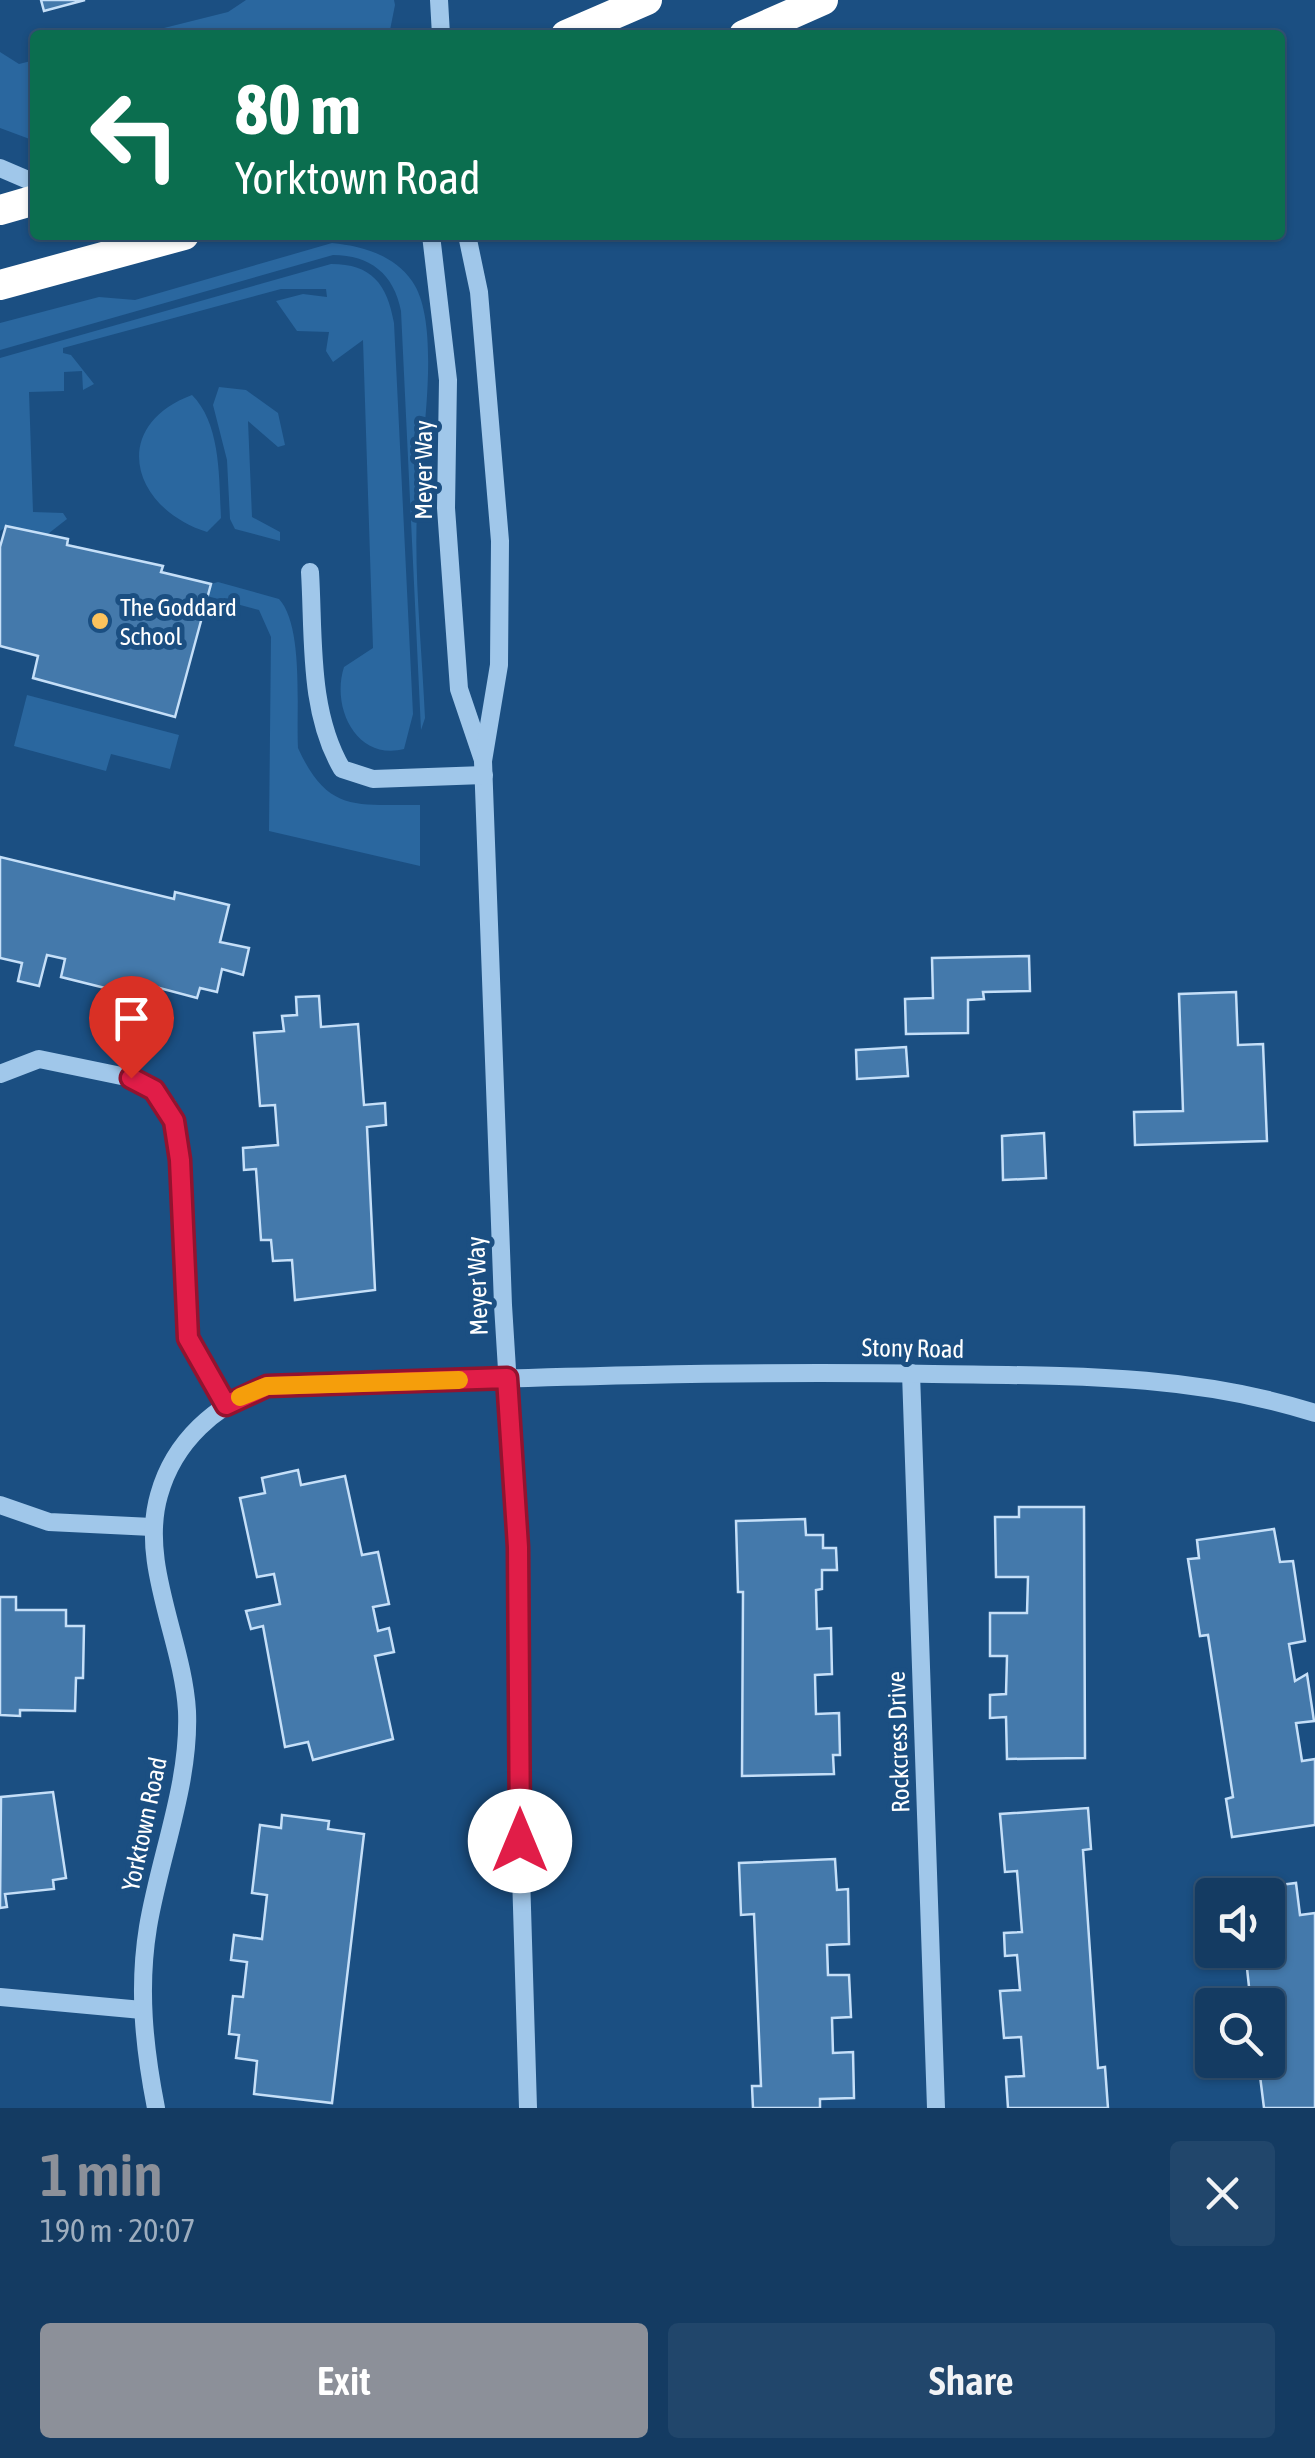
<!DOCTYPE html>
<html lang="en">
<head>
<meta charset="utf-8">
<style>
  :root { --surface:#143b62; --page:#21466b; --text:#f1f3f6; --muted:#9dadbe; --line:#357; --accent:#8c9099 }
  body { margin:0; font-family:"Asap Condensed",sans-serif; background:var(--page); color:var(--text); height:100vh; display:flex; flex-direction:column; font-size:38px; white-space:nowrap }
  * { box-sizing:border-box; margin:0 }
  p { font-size:32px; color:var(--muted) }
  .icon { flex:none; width:55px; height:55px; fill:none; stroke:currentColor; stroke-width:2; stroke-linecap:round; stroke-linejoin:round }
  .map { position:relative; height:2108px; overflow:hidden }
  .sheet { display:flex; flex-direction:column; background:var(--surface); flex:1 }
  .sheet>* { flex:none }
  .banner { position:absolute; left:30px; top:30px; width:1255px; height:210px; border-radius:10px; box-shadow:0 2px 8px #0004,0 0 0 2px var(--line); background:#0b6e4f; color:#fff; overflow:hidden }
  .fabs { position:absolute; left:1195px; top:1878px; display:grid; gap:20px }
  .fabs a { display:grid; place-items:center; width:90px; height:90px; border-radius:10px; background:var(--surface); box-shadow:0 2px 8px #0004,0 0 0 2px var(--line); font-size:50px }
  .pin { position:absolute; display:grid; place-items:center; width:85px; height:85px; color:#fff; margin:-102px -42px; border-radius:50% 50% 50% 0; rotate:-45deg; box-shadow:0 0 10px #0007 }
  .pin .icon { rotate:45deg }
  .me { position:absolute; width:110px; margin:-55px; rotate:0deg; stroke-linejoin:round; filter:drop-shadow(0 0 8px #0008) }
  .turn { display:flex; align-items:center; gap:35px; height:210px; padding:0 40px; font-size:45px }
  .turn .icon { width:130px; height:130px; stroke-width:2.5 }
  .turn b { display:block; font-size:70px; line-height:85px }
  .round { display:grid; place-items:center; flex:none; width:105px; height:105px; border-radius:10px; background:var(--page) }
  .overview { display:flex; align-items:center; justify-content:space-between; height:170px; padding:0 40px }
  h1 { font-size:60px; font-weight:600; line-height:75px; color:var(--accent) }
  .action { display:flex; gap:20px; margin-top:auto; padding:20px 40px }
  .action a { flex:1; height:115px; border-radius:10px; background:var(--accent); color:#fff; font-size:40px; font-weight:600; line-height:115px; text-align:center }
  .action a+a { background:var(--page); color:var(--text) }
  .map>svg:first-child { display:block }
</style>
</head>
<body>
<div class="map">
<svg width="1315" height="2108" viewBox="0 0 1315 2108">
  <rect width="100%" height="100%" fill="#1b4f82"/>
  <!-- green -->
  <g fill="#2a679f">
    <polygon points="246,0 394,0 395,5 389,35 136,35 228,12"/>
    <polygon points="0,52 19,64 35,60 35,141 0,128"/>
    <path d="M332,243C362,246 394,255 412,281C444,326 419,456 417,510C414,578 422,649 425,718L421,730L401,311C394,274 370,255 333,255L0,350V323L99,297L135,300Z"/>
    <path d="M331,264C372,264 387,284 394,323L413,714L404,749C356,761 331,707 344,667L373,648L363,340L333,362L326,351L329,332L297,331L276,301L303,294L327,297L326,289H281L63,348V353L71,355L94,384L83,390L82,371L64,372V391L29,392L33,512L63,513L67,519L44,537L6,527L0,531V358Z"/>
    <polygon points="219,387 246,390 278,413 285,445 278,447 248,421 252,517 280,532 280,541 235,529 230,519 227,460 213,405"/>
    <path d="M192,395C221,424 219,478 221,518L207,532C131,508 109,426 192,395Z"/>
    <path d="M218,582L279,599C304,626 296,710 298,748C328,814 357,804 420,805V866L269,831L271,637L259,610L207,596L211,584Z"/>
    <polygon points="27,695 179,735 170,769 111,754 106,771 14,746"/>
  </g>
  <!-- building -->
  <g fill="#4479ab" stroke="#c5dff8" stroke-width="2.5">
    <polygon points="41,0 85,0 44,11"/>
    <polygon points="6,526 68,539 67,545 163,566 161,572 211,584 175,717 33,678 38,656 0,646 0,547"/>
    <polygon points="0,857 174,899 175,892 229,905 220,942 249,948 243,975 222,969 217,992 200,988 197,998 152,986 149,999 61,977 65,959 47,955 39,986 18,981 22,963 0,958"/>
    <polygon points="1029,956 1030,991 983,992 984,999 968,1000 968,1033 906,1034 905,999 933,998 932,958"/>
    <polygon points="1236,992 1238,1045 1263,1044 1267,1141 1135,1145 1134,1112 1183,1111 1179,994"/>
    <polygon points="319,996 321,1027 358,1024 364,1105 385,1103 386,1125 367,1127 375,1290 295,1300 292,1260 273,1261 271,1240 261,1240 256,1169 244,1170 243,1148 278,1145 275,1105 260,1106 254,1033 284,1031 282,1016 297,1015 296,997"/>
    <polygon points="906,1047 908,1076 857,1079 856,1050"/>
    <polygon points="1044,1133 1046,1178 1003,1180 1002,1136"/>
    <polygon points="298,1470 301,1485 345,1476 362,1555 378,1552 389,1604 373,1607 378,1631 389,1628 394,1652 375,1656 393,1739 313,1760 308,1742 285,1747 263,1626 251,1629 246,1611 280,1604 274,1574 257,1577 240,1498 265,1493 262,1478"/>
    <polygon points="1019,1507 1084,1507 1085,1758 1007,1759 1006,1717 990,1718 990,1695 1006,1694 1007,1656 990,1656 990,1613 1027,1613 1028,1577 996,1577 995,1517 1019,1517"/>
    <polygon points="805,1519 806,1535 823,1535 823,1548 836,1548 837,1570 822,1570 822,1589 816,1590 817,1629 831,1628 832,1674 815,1675 816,1714 839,1713 840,1755 833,1755 834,1774 742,1776 743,1592 738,1592 736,1521"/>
    <polygon points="1274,1529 1280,1562 1293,1561 1305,1641 1289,1644 1295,1681 1307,1674 1314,1721 1296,1723 1302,1761 1315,1759 1315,1825 1232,1837 1226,1799 1233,1797 1208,1635 1200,1636 1188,1559 1199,1558 1197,1540"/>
    <polygon points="0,1597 16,1597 16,1610 66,1610 66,1626 84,1626 83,1678 76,1678 75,1711 20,1710 20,1716 0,1715"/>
    <polygon points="53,1792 66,1878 53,1880 54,1889 5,1894 7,1907 0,1908 1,1797"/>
    <polygon points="1088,1808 1091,1849 1083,1850 1098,2068 1105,2067 1108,2108 1008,2108 1006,2077 1024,2076 1021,2037 1004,2038 1000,1991 1020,1990 1017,1955 1005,1956 1004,1933 1022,1932 1017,1871 1005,1872 1000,1814"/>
    <polygon points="282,1815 329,1821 328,1829 364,1834 332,2103 254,2094 257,2061 236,2058 239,2035 229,2034 233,1996 243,1997 247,1962 231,1960 234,1935 262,1939 267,1895 252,1893 260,1825 281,1828"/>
    <polygon points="835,1859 837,1890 848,1889 849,1944 827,1945 828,1975 849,1975 851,2017 832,2018 833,2053 853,2052 854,2098 820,2099 820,2108 753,2108 752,2086 761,2086 754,1914 741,1915 739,1863"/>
    <polygon points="1296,1883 1300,1915 1315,1913 1315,2108 1264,2108 1258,2060 1268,2060 1268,2005 1251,2005 1245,1950 1268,1950 1268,1895 1231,1895 1231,1891"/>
  </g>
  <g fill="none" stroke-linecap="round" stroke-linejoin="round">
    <!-- minor -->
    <g stroke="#a0c7ea" stroke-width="18">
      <polyline points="439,0 441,35"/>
      <polyline points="0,168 35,183"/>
      <polyline points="431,235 448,380 446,508 459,689 483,760"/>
      <polyline points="467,235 479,292 500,541 499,665 483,761 503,1305 518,1547 520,1841 528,2108"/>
      <path d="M310,572C314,637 308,711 342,769L373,779L484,775"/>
      <polyline points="0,1074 39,1059 131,1078 154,1090 168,1106 180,1160 189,1338 226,1405"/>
      <polyline points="911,1373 936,2108"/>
      <polyline points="0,1505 49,1522 152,1527"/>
      <polyline points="0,1997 142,2010"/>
      <path d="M156,2108C144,2047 138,1988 148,1927C160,1855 190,1784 187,1711C183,1640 139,1564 159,1495C174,1441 216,1404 267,1386C489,1379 711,1370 933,1374C1062,1376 1191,1373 1315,1413"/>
    </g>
    <!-- highway -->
    <g stroke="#fff" stroke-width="30">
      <polyline points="566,35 647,0"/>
      <polyline points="744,35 823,0"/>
      <polyline points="0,210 35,200"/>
      <polyline points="0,285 184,235"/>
    </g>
  </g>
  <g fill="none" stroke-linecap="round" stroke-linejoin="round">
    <!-- route casing -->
    <g stroke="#92132f" stroke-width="25">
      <polyline id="route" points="131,1078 154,1090 174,1121 180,1160 188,1338 226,1405 267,1386 507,1378 518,1547 520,1841"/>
    </g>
    <!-- route -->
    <use href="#route" stroke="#e11d48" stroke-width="18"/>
    <!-- slow -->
    <polyline stroke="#f59e0b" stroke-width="18" points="240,1397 267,1386 459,1380"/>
  </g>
  <!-- markers -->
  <circle fill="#fcc35d" stroke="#1b4f82" stroke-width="4" cx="100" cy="621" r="10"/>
  <g text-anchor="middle" stroke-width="10" stroke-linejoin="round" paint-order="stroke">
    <!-- street labels -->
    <g font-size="25" fill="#fff" stroke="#1b4f82">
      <text transform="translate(423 470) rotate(-90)" y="9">Meyer Way</text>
      <text transform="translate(477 1286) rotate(-92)" y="9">Meyer Way</text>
      <text transform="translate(913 1348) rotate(1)" y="9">Stony Road</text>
      <text transform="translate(898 1742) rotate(-92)" y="9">Rockcress Drive</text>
      <text transform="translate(144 1824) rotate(-78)" y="9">Yorktown Road</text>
    </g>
    <!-- poi labels -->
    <g font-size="25" fill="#fff" stroke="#1b4f82" text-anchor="start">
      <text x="120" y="616">The Goddard<tspan x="120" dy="29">School</tspan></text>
    </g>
  </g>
</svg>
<div class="fabs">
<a><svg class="icon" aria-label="sound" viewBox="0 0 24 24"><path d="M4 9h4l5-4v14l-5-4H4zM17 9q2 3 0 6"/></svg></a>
<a><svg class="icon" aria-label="search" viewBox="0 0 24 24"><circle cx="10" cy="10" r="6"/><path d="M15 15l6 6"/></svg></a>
</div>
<div class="pin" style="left:131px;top:1078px;background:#d93025"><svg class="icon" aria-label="arrive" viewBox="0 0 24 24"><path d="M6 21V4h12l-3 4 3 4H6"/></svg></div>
<svg class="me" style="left:520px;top:1841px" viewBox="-20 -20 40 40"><circle r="19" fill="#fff"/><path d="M0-13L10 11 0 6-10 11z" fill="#e11d48"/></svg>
<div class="banner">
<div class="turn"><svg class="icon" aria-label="left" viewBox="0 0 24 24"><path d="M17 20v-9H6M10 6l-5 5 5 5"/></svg><div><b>80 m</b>Yorktown Road</div></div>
</div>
</div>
<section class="sheet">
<div class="overview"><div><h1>1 min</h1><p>190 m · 20:07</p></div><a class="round"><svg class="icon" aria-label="close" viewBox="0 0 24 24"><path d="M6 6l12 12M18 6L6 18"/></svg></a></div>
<div class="action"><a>Exit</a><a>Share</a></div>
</section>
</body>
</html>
